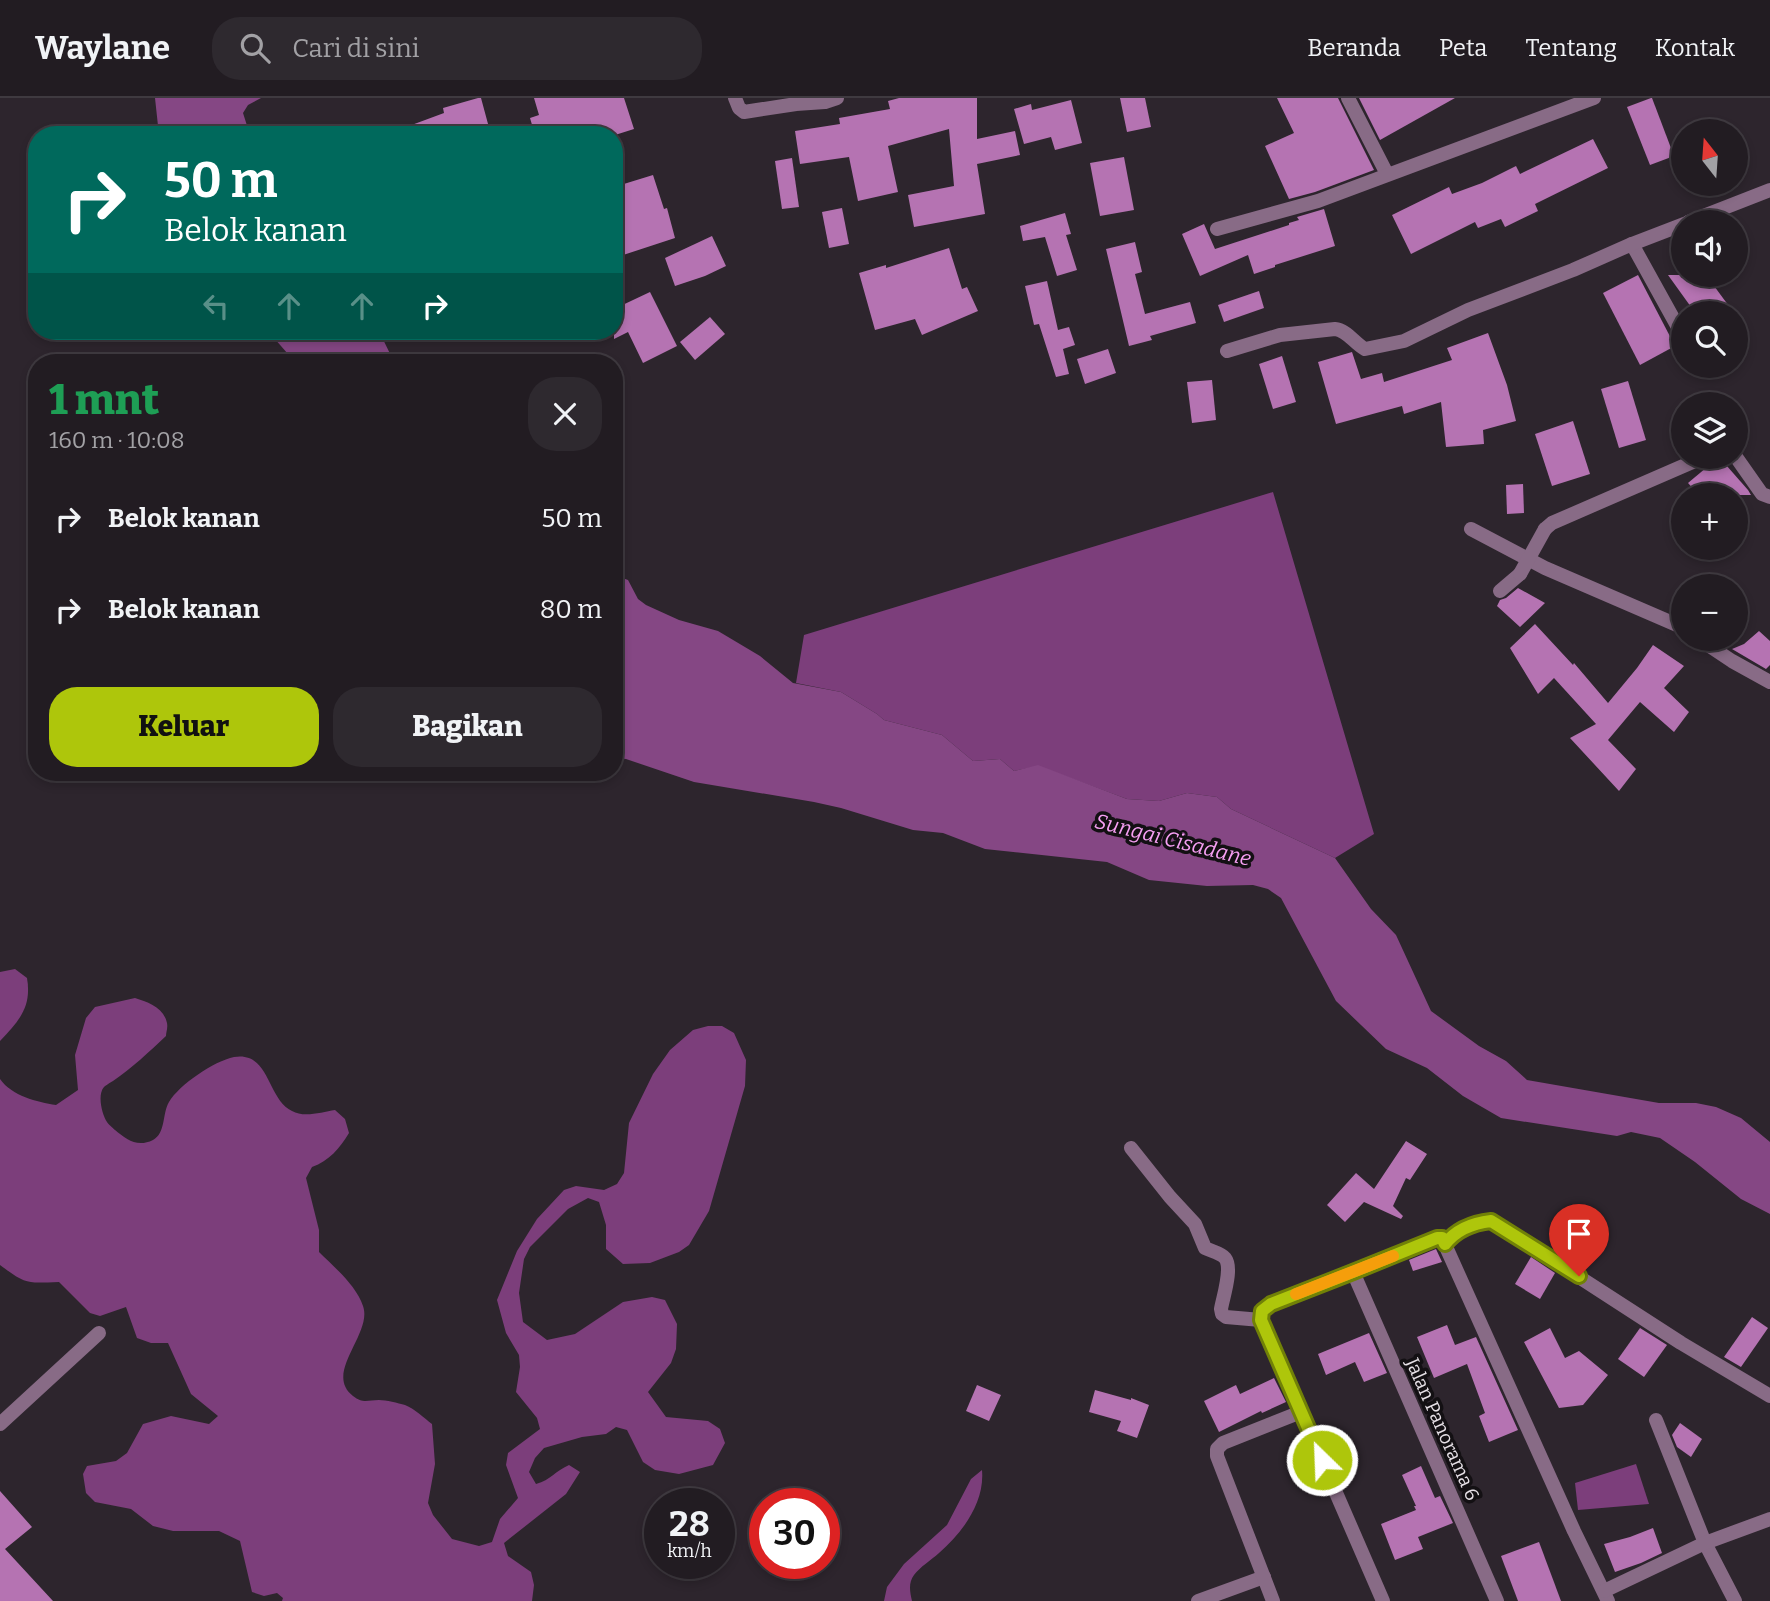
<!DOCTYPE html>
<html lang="id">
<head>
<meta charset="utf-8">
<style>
  :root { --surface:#221c22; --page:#2e292f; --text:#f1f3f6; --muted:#a2a1a5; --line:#3f3a40; --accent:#aec60b }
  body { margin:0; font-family:Bitter,serif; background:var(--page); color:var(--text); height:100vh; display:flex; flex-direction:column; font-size:26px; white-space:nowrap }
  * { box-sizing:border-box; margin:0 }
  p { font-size:23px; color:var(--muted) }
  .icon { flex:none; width:38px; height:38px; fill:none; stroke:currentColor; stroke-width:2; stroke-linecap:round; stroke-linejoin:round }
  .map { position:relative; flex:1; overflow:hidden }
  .details { position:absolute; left:28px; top:256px; width:595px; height:427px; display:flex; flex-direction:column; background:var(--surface); border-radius:28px; box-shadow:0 4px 10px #0003,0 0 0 2px var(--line) }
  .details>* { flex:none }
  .top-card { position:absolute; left:28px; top:28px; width:595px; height:214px; border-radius:28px; box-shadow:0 4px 10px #0003,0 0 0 2px var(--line); background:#00695c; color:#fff; overflow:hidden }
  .needle { width:46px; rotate:343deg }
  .controls { position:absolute; left:1671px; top:21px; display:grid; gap:14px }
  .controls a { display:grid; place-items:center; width:77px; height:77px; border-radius:50%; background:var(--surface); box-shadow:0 4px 10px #0003,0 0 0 2px var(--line); font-size:35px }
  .speed { position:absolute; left:644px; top:1390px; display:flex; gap:14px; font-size:35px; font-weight:700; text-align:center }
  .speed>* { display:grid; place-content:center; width:91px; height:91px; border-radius:50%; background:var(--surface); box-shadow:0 4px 10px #0003,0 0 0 2px var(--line); line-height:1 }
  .speed small { font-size:18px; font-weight:400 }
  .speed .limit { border:10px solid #d22; background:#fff; color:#111 }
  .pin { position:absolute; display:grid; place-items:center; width:60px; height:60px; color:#fff; margin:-72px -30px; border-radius:50% 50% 50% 0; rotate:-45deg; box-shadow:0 0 7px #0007 }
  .pin .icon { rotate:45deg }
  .me { position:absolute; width:77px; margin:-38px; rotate:336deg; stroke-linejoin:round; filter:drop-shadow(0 0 5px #0008) }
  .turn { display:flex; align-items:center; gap:24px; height:147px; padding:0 21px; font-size:32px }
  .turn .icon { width:91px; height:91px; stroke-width:2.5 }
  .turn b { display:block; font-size:49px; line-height:60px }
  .lanes { display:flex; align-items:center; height:66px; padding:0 21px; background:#0003; justify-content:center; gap:35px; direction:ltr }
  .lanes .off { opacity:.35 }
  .round { display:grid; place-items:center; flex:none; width:74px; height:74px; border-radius:28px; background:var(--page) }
  .head { display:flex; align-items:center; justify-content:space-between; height:119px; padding:0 21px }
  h1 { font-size:42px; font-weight:800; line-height:52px; color:#1e9e55 }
  .button { display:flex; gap:14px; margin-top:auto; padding:14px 21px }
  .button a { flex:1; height:80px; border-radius:28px; background:var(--accent); color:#111; font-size:28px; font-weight:800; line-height:80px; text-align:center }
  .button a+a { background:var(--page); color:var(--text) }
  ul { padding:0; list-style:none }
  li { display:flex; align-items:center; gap:21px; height:91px; padding:0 21px }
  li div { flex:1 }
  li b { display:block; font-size:26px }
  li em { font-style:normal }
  header { display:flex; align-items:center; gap:42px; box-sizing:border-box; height:98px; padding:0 35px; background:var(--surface); border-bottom:2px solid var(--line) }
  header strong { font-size:33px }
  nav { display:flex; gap:38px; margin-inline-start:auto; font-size:24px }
  .search { width:490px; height:63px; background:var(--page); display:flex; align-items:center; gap:18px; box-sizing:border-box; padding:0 24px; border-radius:28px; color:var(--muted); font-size:26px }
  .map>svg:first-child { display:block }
</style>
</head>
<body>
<header>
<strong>Waylane</strong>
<div class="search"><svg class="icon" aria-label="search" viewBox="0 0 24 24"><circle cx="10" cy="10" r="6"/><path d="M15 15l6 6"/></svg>Cari di sini</div>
<nav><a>Beranda</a><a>Peta</a><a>Tentang</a><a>Kontak</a></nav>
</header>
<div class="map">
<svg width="1770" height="1503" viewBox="0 0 1770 1503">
  <rect width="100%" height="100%" fill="#2d252d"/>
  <!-- forest -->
  <g fill="#7c3e7b">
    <polygon points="1273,394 1374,736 1335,760 1231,711 1217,699 1187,695 1159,703 1127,701 1038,668 1014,673 1000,661 973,663 942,637 884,622 877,616 841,594 796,585 804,537"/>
    <path d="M15,871L27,880C32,909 19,923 0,943V874Z"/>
    <path d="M135,900C148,904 164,910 167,925C168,930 166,934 166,938C149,954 132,970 113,983C111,984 105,988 104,989C97,997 102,1016 107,1024C107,1025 114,1031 115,1032C126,1041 137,1050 153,1042C166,1035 162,1016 169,1004C179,987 214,963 234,959C270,953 267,1001 292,1013C304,1020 322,1014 335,1012L345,1021L349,1035C340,1050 329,1063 312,1069L306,1080L319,1132V1154C334,1169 356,1187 363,1208C373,1236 323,1275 353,1298C363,1306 368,1302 379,1302C386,1302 398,1305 405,1307C415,1311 424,1320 432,1326L435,1366L428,1405L433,1417L452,1441L479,1448L492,1444L500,1421L518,1400L506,1367L508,1355L540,1331L537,1320L516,1294L520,1269L519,1257L506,1235L497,1202L517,1153L537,1121L564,1092L576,1088L604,1092L617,1086L624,1075L629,1025L653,976L670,952L693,932L708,928H722L734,935L746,962L745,988L709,1113L689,1147L679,1154L650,1165L623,1166L606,1151V1127L599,1104L588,1100L568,1111L530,1149L524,1161L519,1195L523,1224L547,1242L575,1236L623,1204L652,1199L665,1202L677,1226L676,1251L671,1265L648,1294L666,1319L708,1323L720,1331L725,1345L713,1367L679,1376L655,1372L643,1364L627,1332L616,1329L606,1336L582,1339L544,1350L535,1360L529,1374L536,1386C551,1382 555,1373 569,1367L580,1374L566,1396L504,1445L508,1458L531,1474L534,1487L532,1503H282L283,1500L277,1495L264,1498L252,1494L240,1443L219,1433H173L153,1428L131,1411L95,1404L86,1395L83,1376L87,1368L116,1363L127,1355L143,1326L171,1318L209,1326L218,1318L191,1296L168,1245H151L137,1240L126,1209L100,1218L90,1215L59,1184C26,1185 27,1187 0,1167V981C12,998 37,1004 56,1007L78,992L75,957L86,920L95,909Z"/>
    <polygon points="1636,1366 1649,1406 1578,1412 1575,1385"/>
    <path d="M982,1372C985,1405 962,1435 939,1455C931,1462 920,1469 914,1477C908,1485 910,1494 912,1503H884L887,1489L904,1466L947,1427L971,1381Z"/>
  </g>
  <!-- water -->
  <g fill="#854784">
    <polygon points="155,0 261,0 248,7 243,15 250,37 159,37"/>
    <polygon points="258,233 379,233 394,264 295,264 274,240 259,235"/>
    <polygon points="614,477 628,482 638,501 646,507 679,522 718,533 760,558 793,585 841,594 877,616 884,622 942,637 973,663 1000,661 1014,673 1038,667 1127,701 1159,703 1187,695 1217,699 1231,711 1335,760 1371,811 1396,837 1431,913 1479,948 1506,963 1527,982 1659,1005 1696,1005 1716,1009 1741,1020 1770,1044 1770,1116 1741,1101 1695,1064 1660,1040 1631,1034 1617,1038 1501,1020 1463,998 1427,970 1386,951 1336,903 1281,800 1268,791 1253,787 1207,788 1149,782 1107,764 985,751 943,735 913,732 841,710 814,704 694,684 626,661 614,660"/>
  </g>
  <!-- building -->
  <g fill="#b573b2">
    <polygon points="478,0 481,0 491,37 390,37 390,35 444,15 443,10"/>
    <polygon points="534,0 624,0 634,31 615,37 535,37 530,20 539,17"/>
    <polygon points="899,0 977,0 977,41 1015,33 1020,57 977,66 985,116 914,129 908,97 954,88 949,31 888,48 898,94 858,103 849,59 800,66 795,33 840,26 839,20 890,11 888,3"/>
    <polygon points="1120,0 1145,0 1151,29 1127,34"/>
    <polygon points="1277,0 1338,0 1374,72 1315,94 1289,101 1265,48 1294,35"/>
    <polygon points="1359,0 1455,0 1380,42"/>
    <polygon points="1651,0 1652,0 1674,58 1650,67 1627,9"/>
    <polygon points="1071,2 1082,45 1055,52 1051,39 1024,46 1014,11 1031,6 1032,12"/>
    <polygon points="1593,41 1608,70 1535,106 1538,113 1505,129 1501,121 1478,130 1475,124 1411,156 1392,117 1449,89 1452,96 1482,85 1516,68 1520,76"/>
    <polygon points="1124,59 1134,112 1100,118 1090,65"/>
    <polygon points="792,60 799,109 782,111 775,63"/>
    <polygon points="653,77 664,111 667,110 675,140 614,160 614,89"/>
    <polygon points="842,110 849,146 829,150 822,114"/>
    <polygon points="1324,111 1335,148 1275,167 1275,169 1254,176 1248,157 1200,178 1182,136 1204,126 1215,151 1289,127 1289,125 1299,122 1297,119"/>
    <polygon points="1065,115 1071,136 1066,137 1077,172 1057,178 1045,139 1023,143 1020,128"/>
    <polygon points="712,138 726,168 705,178 675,188 665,160"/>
    <polygon points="1135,144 1142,174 1135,176 1145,216 1190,204 1196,225 1150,238 1152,242 1129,248 1106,151"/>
    <polygon points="949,150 962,191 967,189 978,213 922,237 915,221 875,232 859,175 886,167 886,170"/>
    <polygon points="1638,177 1675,248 1640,267 1603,195"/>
    <polygon points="1668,177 1706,177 1734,215 1699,215 1693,208 1691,209"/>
    <polygon points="1047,183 1058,232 1069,229 1075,247 1063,251 1069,276 1056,279 1039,226 1034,227 1025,188"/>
    <polygon points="1259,193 1264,210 1224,224 1218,207"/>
    <polygon points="650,194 677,248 643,265 628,234 614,241 614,211"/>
    <polygon points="710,219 725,236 695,262 680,244"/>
    <polygon points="1488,235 1507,287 1516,323 1483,332 1484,346 1446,349 1441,304 1404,316 1402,308 1336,326 1318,264 1352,254 1361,281 1382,275 1384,284 1452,262 1447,250"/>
    <polygon points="1108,251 1116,275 1085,286 1077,261"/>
    <polygon points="1282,258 1296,304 1273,311 1259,266"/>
    <polygon points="1212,282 1216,322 1192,325 1187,284"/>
    <polygon points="1628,283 1646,342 1619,350 1601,291"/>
    <polygon points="1573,323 1590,376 1552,388 1535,336"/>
    <polygon points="1719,359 1748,392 1751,397 1699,397 1688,385"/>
    <polygon points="1523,386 1524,415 1507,416 1506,387"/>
    <polygon points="1518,490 1545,505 1520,529 1497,508 1500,502 1506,500"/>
    <polygon points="1535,526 1573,567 1574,565 1608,605 1637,570 1653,547 1684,568 1664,590 1689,614 1674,634 1640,604 1608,642 1636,671 1619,693 1570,640 1596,626 1554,580 1538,596 1510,550"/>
    <polygon points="1759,533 1770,543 1770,567 1766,571 1732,551 1744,546"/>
    <polygon points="1406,1043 1427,1056 1410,1082 1406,1080 1393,1108 1403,1118 1401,1121 1364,1104 1345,1124 1327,1107 1356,1075 1374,1091"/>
    <polygon points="1436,1151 1442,1164 1413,1173 1409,1162"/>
    <polygon points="1531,1159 1555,1175 1540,1201 1515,1186"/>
    <polygon points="1752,1219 1768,1230 1741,1269 1724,1259"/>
    <polygon points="1447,1227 1455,1247 1476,1239 1518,1332 1489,1344 1479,1318 1485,1315 1467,1266 1434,1280 1417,1239"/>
    <polygon points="1550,1230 1565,1260 1579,1253 1608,1277 1583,1307 1559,1310 1524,1244"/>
    <polygon points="1640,1230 1667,1247 1644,1279 1618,1261"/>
    <polygon points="1369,1235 1387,1275 1364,1284 1355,1264 1326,1277 1318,1256"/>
    <polygon points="1274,1280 1286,1304 1262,1315 1261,1313 1219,1334 1204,1303 1236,1287 1240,1296"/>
    <polygon points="977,1287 1001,1297 989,1323 966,1313"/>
    <polygon points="1095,1292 1131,1302 1131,1300 1149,1307 1137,1340 1117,1333 1121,1323 1089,1314"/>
    <polygon points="1680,1325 1702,1341 1691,1359 1677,1349 1672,1337"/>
    <polygon points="1421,1368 1435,1400 1440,1398 1453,1425 1418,1439 1423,1451 1395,1462 1381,1426 1416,1412 1414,1408 1416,1408 1402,1377"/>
    <polygon points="0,1393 32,1429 5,1451 53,1503 0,1503"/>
    <polygon points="1653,1430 1662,1455 1641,1465 1615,1474 1604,1446 1630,1439"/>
    <polygon points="1539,1444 1561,1503 1518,1503 1501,1458"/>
  </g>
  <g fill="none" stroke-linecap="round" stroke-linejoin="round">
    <!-- minor -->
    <g stroke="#886b86" stroke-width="14">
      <polyline points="735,0 739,10 744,14 796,6 825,4 837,0"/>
      <polyline points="1348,0 1387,76"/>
      <polyline points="1688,124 1770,92"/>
      <polyline points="1217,131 1318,103 1594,0"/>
      <polyline points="1632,146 1684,240"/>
      <path d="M1227,253L1280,237L1335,231C1347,232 1354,245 1365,251L1404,243L1468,212L1573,172L1632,146L1684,126"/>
      <polyline points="1736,359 1762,396 1770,399"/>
      <polyline points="1471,431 1545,470 1684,530"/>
      <polyline points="1545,431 1552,425 1704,359"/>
      <polyline points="1500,493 1520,476"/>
      <polyline points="1699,541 1732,563 1770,584"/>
      <path d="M1131,1050L1170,1099L1195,1126L1205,1150C1211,1153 1221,1155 1225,1160C1233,1170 1223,1199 1221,1211L1222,1216L1226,1219L1261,1222"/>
      <path d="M1445,1146C1456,1132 1475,1122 1494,1124L1681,1245L1770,1298"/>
      <polyline points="1353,1174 1497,1503"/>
      <polyline points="1261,1222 1262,1213 1271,1206 1353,1174 1437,1140 1442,1140 1574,1433 1608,1503"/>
      <polyline points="1261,1222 1383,1503"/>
      <polyline points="1656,1322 1705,1445 1735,1503"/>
      <polyline points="0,1326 99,1235"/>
      <polyline points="1604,1493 1705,1445 1770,1421"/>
      <polyline points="1198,1503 1264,1479"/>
      <polyline points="1273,1503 1217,1358 1217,1351 1223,1345 1301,1314"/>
    </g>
    <!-- minor-bridge -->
    <polyline stroke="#886b86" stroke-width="14" points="1520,476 1545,431"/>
  </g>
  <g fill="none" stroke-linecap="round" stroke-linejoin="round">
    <!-- route casing -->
    <g stroke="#718107" stroke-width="18">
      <path id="route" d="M1322,1362L1261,1222L1262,1213L1271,1206L1353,1174L1437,1140H1442L1445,1146C1456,1132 1473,1125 1491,1123L1579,1178"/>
    </g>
    <!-- route -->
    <use href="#route" stroke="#aec60b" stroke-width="12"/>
    <!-- slow -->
    <polyline stroke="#f59e0b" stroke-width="12" points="1296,1196 1393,1158"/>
  </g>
  <g text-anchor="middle" stroke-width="7" stroke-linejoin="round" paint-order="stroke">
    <!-- street labels -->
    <g font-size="19" fill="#e6e0e6" stroke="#131013">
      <text transform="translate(1443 1331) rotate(66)" y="7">Jalan Panorama 6</text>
    </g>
    <!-- water labels -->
    <g font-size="21" font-style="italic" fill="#f69ff3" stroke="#131013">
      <text transform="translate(1173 742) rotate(14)" y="7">Sungai Cisadane</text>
    </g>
  </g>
</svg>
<div class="controls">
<a><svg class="needle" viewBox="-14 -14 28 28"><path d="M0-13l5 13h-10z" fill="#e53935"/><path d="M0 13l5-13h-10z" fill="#a2a1a5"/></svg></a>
<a><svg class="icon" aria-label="sound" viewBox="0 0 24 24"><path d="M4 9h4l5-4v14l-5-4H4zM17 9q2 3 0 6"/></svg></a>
<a><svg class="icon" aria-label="search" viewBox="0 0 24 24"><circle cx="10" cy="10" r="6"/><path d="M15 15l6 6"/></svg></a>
<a><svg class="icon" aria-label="layers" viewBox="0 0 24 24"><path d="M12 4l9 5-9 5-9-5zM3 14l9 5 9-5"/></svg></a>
<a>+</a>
<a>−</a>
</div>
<div class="speed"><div>28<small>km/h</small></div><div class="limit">30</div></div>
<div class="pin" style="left:1579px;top:1178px;background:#d93025"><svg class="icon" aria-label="arrive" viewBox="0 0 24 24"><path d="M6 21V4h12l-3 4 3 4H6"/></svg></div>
<svg class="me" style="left:1322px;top:1362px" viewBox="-20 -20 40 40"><circle r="17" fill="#aec60b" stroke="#fff" stroke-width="3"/><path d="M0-11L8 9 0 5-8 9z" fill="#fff"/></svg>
<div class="top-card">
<div class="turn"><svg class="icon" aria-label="right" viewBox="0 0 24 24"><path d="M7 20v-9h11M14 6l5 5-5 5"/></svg><div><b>50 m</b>Belok kanan</div></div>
<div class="lanes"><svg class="icon off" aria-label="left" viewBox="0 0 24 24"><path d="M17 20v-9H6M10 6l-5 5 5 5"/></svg><svg class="icon off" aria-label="ahead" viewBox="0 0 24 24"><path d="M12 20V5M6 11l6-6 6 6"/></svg><svg class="icon off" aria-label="ahead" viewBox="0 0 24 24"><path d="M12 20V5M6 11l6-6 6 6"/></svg><svg class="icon" aria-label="right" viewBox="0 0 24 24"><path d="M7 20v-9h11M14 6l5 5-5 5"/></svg></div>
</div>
<section class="details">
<div class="head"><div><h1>1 mnt</h1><p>160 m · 10:08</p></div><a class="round"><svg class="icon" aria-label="close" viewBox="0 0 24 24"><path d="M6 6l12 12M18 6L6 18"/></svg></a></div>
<ul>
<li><svg class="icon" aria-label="right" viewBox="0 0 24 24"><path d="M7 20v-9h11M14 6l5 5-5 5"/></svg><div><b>Belok kanan</b></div><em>50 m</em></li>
<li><svg class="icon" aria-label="right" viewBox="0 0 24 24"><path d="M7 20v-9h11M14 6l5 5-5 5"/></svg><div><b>Belok kanan</b></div><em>80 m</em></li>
</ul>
<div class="button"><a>Keluar</a><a>Bagikan</a></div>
</section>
</div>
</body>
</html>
